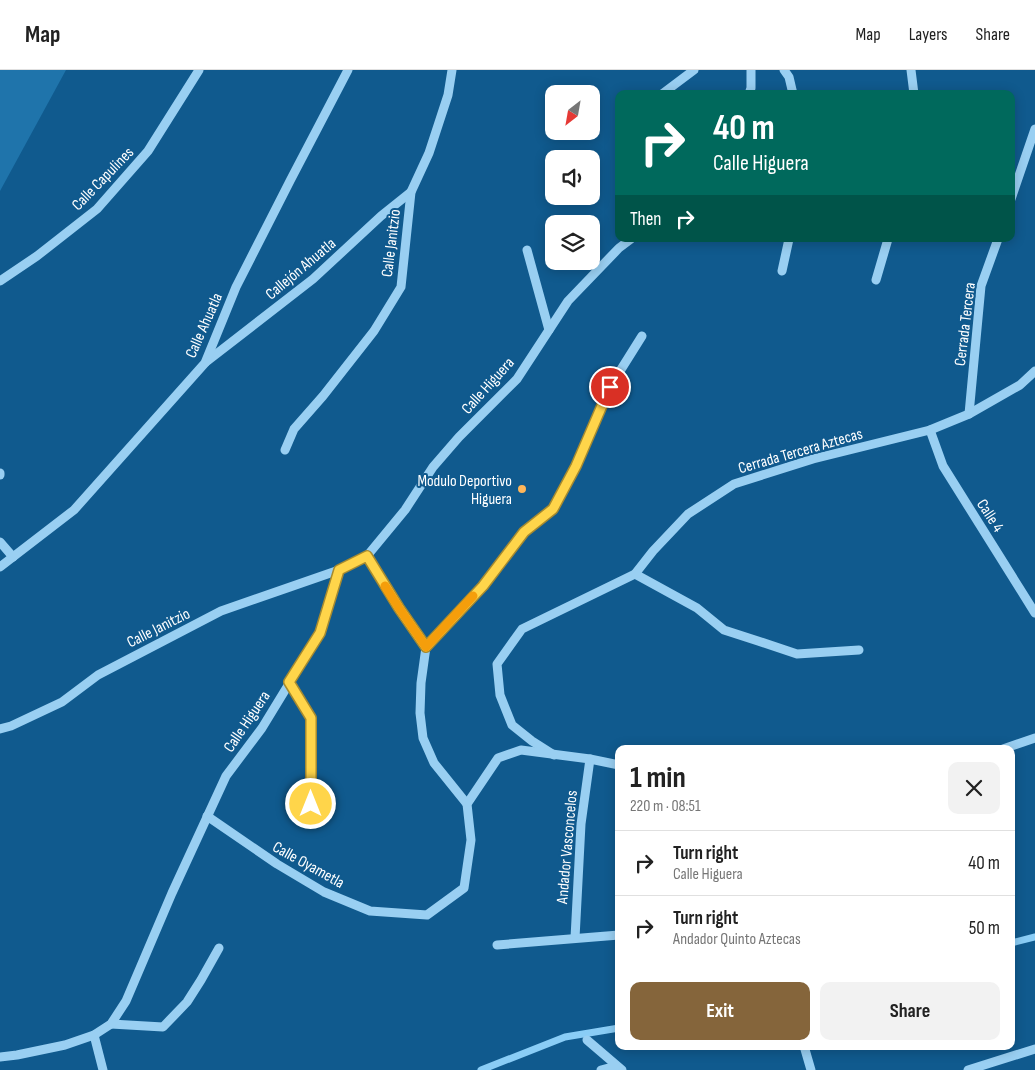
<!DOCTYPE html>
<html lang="en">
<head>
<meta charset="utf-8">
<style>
  :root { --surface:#fff; --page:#f2f2f2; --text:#222; --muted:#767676; --line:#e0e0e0; --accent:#85653b }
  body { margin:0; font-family:"Sofia Sans Condensed",sans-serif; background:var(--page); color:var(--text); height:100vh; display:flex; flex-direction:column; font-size:19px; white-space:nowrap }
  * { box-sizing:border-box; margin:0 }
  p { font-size:16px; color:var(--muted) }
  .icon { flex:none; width:28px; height:28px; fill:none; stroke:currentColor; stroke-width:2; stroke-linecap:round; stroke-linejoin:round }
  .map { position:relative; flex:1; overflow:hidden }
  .drawer { position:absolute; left:615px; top:675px; width:400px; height:305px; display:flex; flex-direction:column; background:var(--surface); border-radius:10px; box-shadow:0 2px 12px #0003 }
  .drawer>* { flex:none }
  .banner { position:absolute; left:615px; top:20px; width:400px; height:152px; border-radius:10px; box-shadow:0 2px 12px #0003; background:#00695c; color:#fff; overflow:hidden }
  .needle { width:32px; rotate:211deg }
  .tools { position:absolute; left:545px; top:15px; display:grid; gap:10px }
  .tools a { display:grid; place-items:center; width:55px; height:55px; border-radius:10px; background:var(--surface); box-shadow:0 2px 12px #0003; font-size:25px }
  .pin { position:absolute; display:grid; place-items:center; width:42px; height:42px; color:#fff; margin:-21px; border:2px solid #fff; border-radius:50%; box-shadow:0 1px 5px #0007 }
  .me { position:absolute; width:55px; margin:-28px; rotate:0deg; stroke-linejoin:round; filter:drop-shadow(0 0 4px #0008) }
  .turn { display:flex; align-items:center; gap:18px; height:105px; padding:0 15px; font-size:22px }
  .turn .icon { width:65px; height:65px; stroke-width:2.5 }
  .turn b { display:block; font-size:35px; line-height:42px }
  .then { display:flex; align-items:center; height:48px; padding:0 15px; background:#0003; gap:10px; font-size:19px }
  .round { display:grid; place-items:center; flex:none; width:52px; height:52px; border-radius:10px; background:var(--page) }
  .overview { display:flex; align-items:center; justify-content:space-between; height:85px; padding:0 15px }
  h1 { font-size:30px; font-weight:700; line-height:38px }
  .button { display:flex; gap:10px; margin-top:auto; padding:10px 15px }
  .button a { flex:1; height:58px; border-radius:10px; background:var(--accent); color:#fff; font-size:20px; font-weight:700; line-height:58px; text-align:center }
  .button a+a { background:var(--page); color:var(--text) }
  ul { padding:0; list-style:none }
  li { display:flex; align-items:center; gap:15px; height:65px; padding:0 15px; border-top:1px solid var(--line) }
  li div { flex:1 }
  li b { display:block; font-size:19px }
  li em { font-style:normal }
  header { display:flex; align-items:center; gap:30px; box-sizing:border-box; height:70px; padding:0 25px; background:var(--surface); border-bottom:1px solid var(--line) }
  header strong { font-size:24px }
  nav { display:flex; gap:28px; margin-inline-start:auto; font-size:18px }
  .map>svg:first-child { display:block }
</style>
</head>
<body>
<header>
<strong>Map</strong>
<nav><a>Map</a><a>Layers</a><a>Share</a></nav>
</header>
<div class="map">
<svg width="1035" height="1000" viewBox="0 0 1035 1000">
  <rect width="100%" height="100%" fill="#105a8e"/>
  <!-- green -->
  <polygon fill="#1f74ab" points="0,0 66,0 0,121"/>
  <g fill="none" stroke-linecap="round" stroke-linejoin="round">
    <!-- stream -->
    <g stroke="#8acdf6" stroke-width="7">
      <polyline points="1011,873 1035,867"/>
      <polyline points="481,1000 565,967 619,958"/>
    </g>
    <!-- minor -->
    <g stroke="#99cff2" stroke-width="9">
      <polyline points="784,0 789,7 793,24"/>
      <polyline points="911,0 914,24"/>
      <polyline points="662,24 694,0"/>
      <polyline points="749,24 751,18 751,0"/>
      <polyline points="1011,129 1035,59"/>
      <polyline points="527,180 549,260"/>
      <polyline points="782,201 789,169"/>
      <polyline points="876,210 888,169"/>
      <polyline points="0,211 37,186 97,139 148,81 199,0"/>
      <polyline points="206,292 313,209 381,146 411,122"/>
      <polyline points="969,344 981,216 998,169"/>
      <polyline points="930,360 943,396 1035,543"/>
      <polyline points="285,380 294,359 323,326 374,261 401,217 411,122 429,83 448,25 452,0"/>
      <polyline points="0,403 0,405"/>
      <polyline points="0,472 13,487"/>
      <polyline points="367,486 399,538 426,577 421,613 420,643 423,668 434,693 467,734"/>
      <polyline points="0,497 74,440 205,293 236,217 291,109 348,0"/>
      <polyline points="635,504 697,538 724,560 758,571 797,584 859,580"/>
      <polyline points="426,577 483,517 524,462 553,439 576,396 610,317 642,266"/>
      <polyline points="289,612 311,649 311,734"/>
      <polyline points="0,659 11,656 62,632 98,605 221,541 339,500 367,486 405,440 433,397 459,367 517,309 568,231 619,178 631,169"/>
      <polyline points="1003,679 1035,668"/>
      <polyline points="554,685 532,671 512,655 500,625 497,594 522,559 635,504 653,481 688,444 734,414 813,389 930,360 969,344 1020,315 1035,301"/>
      <polyline points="207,746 277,794 324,822 370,841 427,845 464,818 471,770 467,734 498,688 521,680 590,689 619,695"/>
      <polyline points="575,868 581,754 590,689"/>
      <polyline points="497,875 619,865"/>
      <polyline points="111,954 163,957 187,932 201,910 219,878"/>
      <polyline points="94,965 103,1000"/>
      <polyline points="587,970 622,1000"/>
      <polyline points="804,976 811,1000"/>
      <polyline points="0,987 17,985 65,975 94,965 111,954 126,931 172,823 226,706 262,658 320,563 339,500"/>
      <polyline points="601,1000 616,996"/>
      <polyline points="968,1000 1035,979"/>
    </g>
  </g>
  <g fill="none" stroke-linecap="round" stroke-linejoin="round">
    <!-- route casing -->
    <g stroke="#a68a30" stroke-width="12">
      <polyline id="route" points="311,734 311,648 289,612 320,563 339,500 367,486 399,538 426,577 483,516 524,462 553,439 576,396 610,317"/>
    </g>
    <!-- route -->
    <use href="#route" stroke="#ffd54a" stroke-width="9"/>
    <!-- slow -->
    <polyline stroke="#f59e0b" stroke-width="9" points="385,516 399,538 426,577 473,526"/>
  </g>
  <!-- markers -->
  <circle fill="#ffb65a" stroke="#105a8e" stroke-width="2" cx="522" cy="419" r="5"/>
  <g text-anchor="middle" stroke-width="4" stroke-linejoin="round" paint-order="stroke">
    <!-- street labels -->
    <g font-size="16" fill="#fff" stroke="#105a8e">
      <text transform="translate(102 108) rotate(-46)" y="6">Calle Capulines</text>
      <text transform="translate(390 173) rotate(-83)" y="6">Calle Janitzio</text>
      <text transform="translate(300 198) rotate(-40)" y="6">Callejón Ahuatla</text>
      <text transform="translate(964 254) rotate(-83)" y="6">Cerrada Tercera</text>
      <text transform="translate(203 255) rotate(-66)" y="6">Calle Ahuatla</text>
      <text transform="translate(487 315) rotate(-48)" y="6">Calle Higuera</text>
      <text transform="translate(800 380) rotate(-16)" y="6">Cerrada Tercera Aztecas</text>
      <text transform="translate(991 445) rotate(57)" y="6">Calle 4</text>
      <text transform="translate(158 557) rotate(-27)" y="6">Calle Janitzio</text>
      <text transform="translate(246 651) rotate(-56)" y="6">Calle Higuera</text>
      <text transform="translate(566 777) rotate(-85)" y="6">Andador Vasconcelos</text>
      <text transform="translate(309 794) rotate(29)" y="6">Calle Oyametla</text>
    </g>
    <!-- poi labels -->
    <g font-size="16" fill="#fff" stroke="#105a8e" text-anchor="end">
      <text x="512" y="416">Modulo Deportivo<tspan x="512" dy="18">Higuera</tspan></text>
    </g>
  </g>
</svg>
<div class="tools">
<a><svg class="needle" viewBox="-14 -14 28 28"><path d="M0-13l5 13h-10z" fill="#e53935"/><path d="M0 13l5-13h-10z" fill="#767676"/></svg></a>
<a><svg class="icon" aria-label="sound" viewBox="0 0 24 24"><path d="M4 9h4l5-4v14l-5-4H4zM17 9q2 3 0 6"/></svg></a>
<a><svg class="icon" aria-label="layers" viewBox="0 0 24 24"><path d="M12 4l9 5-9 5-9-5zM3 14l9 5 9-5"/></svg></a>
</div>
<div class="pin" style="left:610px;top:317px;background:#d93025"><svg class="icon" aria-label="arrive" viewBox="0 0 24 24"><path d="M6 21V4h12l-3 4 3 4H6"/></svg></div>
<svg class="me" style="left:311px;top:734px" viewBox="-20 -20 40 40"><circle r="17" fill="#ffd54a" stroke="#fff" stroke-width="3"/><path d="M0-11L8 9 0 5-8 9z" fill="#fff"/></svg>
<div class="banner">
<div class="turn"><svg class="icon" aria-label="right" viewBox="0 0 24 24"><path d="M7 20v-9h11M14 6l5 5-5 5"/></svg><div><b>40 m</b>Calle Higuera</div></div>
<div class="then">Then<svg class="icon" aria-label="right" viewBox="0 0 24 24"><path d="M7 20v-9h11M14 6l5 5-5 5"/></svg></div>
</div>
<section class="drawer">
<div class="overview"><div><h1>1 min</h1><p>220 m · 08:51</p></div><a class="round"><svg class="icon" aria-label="close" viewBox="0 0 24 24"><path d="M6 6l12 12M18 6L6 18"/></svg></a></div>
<ul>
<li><svg class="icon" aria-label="right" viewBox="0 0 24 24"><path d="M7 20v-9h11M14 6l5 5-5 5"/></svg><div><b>Turn right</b><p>Calle Higuera</p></div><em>40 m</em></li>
<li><svg class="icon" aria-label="right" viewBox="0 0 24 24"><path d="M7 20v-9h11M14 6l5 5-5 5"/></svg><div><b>Turn right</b><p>Andador Quinto Aztecas</p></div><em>50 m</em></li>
</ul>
<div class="button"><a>Exit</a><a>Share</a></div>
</section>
</div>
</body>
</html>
